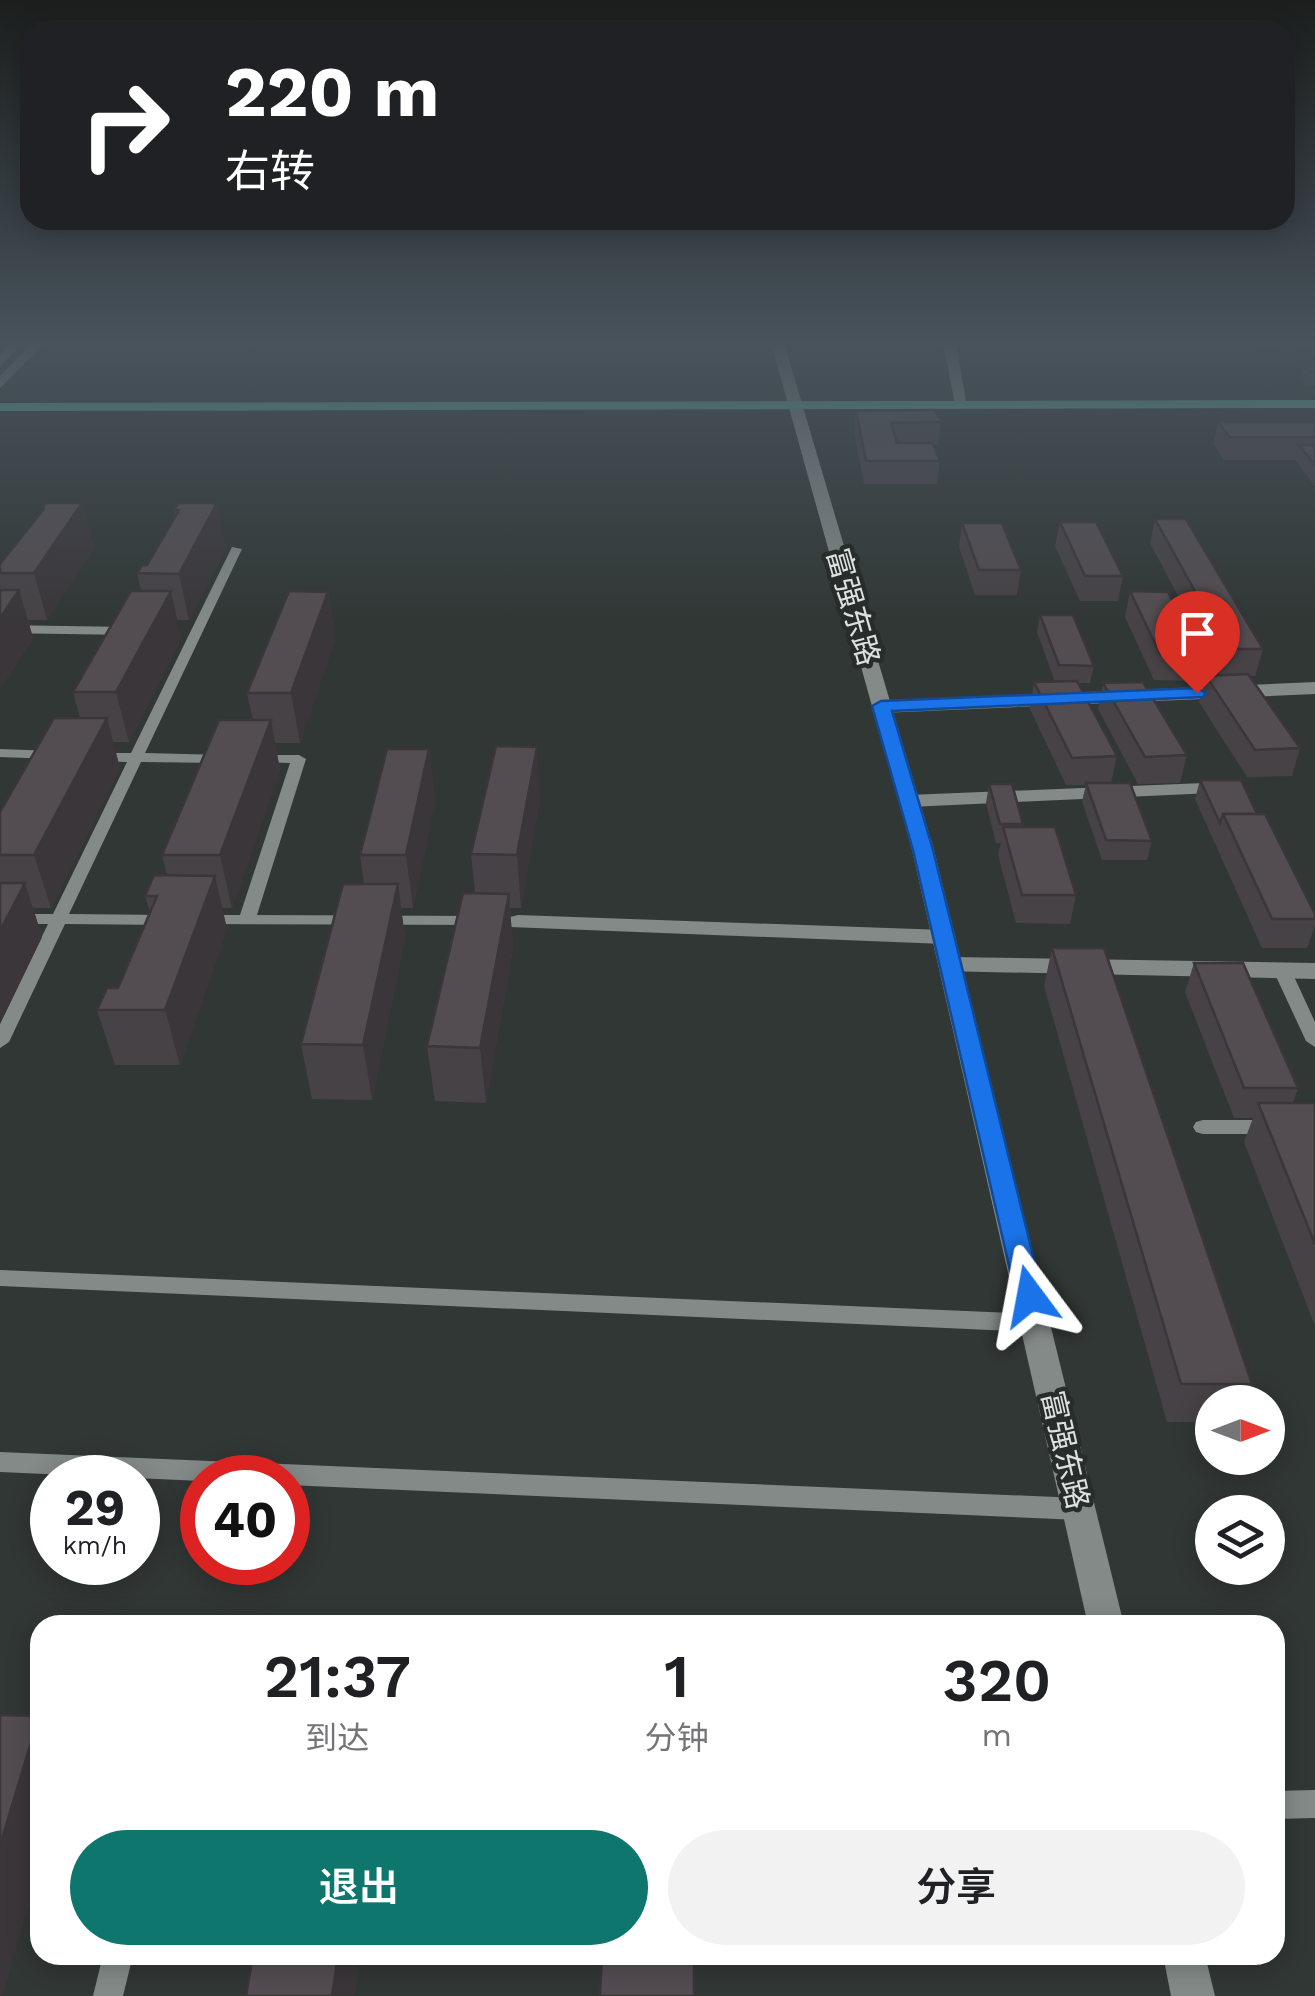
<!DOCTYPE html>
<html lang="zh">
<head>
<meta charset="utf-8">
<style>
  :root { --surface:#fff; --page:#f2f2f2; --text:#202124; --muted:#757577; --accent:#0f766e }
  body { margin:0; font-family:"Work Sans","Noto Sans SC",sans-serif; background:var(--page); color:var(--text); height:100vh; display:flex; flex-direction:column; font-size:38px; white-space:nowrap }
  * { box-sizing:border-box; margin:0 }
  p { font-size:32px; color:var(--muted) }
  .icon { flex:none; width:55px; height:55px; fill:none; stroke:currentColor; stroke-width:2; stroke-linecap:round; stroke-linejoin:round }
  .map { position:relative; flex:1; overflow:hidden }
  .sheet { position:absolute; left:30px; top:1615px; width:1255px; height:350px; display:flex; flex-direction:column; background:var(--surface); border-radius:30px; box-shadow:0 5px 25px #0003 }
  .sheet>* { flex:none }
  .guide { position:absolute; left:20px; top:20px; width:1275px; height:210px; border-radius:30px; box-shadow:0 5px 25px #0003; background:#202124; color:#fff; overflow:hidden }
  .needle { width:65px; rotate:90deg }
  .controls { position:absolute; left:1195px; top:1385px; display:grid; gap:20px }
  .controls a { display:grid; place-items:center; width:90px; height:90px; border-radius:50%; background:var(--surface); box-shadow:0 5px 25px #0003; font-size:50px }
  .speed { position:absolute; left:30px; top:1455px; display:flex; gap:20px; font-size:50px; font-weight:700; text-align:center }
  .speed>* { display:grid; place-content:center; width:130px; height:130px; border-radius:50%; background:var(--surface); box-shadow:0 5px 25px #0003; line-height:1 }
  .speed small { font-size:25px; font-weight:400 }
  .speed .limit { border:15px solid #d22; background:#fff; color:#111 }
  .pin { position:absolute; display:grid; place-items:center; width:85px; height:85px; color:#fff; margin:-102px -42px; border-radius:50% 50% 50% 0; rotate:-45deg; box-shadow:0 0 10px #0007 }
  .pin .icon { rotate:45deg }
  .me { position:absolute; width:110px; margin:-55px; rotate:347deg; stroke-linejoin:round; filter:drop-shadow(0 0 8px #0008) }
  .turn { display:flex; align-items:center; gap:35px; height:210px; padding:0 40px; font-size:45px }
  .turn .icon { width:130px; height:130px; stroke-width:2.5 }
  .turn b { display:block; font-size:70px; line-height:85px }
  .eta { display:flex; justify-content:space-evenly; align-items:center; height:170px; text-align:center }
  .eta b { font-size:60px; font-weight:600; line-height:70px }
  .cta { display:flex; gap:20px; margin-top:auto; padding:20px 40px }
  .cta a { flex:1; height:115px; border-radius:60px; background:var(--accent); color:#fff; font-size:40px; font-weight:600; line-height:115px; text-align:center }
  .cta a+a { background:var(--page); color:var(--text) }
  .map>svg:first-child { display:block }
</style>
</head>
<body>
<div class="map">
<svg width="1315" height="1996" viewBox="0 0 1315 1996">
  <rect width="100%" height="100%" fill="#313735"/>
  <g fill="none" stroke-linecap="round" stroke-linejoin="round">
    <!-- lane -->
    <g fill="#838a88" fill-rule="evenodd">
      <polygon points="232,547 242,549 145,753 223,755 230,759 223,763 141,762 69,914 168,915 176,920 168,925 65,924 9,1042 0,1048 0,1023 48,924 0,924 0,914 53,914 127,762 94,761 87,757 94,753 131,753"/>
      <polygon points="0,625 129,627 135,631 129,635 0,633"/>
      <polygon points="0,749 53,751 60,755 53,759 0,757"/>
      <polygon points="254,755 299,755 306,759 257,915 478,916 486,921 484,925 198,924 196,920 198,916 204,915 240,915 290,763 249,762 247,759"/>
      <polygon points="1282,964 1291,970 1315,1022 1315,1047 1306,1041 1273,970"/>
      <polygon points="1203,1120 1315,1120 1315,1134 1203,1134 1196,1132 1193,1127 1196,1122"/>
      <polygon points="0,1270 1036,1314 1044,1317 1047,1323 1044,1329 1036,1332 0,1286"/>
      <polygon points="0,1452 1079,1498 1088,1501 1091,1509 1088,1517 1079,1520 288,1485 288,1478 202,1478 202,1481 0,1472"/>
      <polygon points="1315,1790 1315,1818 1275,1819 1275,1791"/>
      <polygon points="103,1955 133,1955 123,1996 93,1996"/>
    </g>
    <!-- street -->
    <g fill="#838a88" fill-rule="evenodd">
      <polygon points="32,343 45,343 0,388 0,376"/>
      <polygon points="943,343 956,343 967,407 955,404"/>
      <polygon points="1315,682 1315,694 881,713 871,707 881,701"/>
      <polygon points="1228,782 1239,788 1235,792 909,807 898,801 909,795"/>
      <polygon points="518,915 944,930 956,937 944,944 510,927 506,922 510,917"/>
      <polygon points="950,957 1315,963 1315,979 941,971 938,965 941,959"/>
    </g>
    <!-- secondary -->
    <g fill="#838a88" fill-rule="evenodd">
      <polygon points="10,343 23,343 0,366 0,354"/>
      <polygon points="771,343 784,343 934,850 1124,1625 1088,1625 912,850"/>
      <polygon points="1163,1955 1205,1955 1215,1996 1171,1996"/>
    </g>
    <!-- primary -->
    <polygon fill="#60b59f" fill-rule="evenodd" points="1315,400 1315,408 0,411 0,403"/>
  </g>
  <!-- wall -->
  <g fill="#474246">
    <polygon points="1258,343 1279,343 1278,346 1260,346"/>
    <polygon points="1300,343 1315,343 1315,350 1307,350"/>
    <polygon points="1304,364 1315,364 1315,385 1306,385 1300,378"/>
    <polygon points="856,411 941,422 938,445 934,445 940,461 937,484 864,484 854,433"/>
    <polygon points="1218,422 1315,422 1315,486 1295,460 1224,460 1213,444"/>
    <polygon points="82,503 94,548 47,620 28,620 33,638 0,688 0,564"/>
    <polygon points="178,503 226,548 189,620 177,620 181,638 129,742 113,742 120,768 51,908 33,908 42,937 0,1024 0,812 80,718 73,692 141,591 137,573 147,565 175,516 174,510"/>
    <polygon points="1155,519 1263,649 1255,676 1249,676 1300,748 1292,776 1247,777 1199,702 1206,676 1220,675 1150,543"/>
    <polygon points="1060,522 1123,576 1118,601 1080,601 1055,546"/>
    <polygon points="962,523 1021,570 1017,595 975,595 959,547"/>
    <polygon points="1130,591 1200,654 1194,681 1154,680 1125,617"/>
    <polygon points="328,592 335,639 300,743 275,743 280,770 232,908 222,908 227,929 180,1065 115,1065 97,1010 118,988 150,912 145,896 167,875 162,855 253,720 247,693"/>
    <polygon points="1040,615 1094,666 1090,683 1078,683 1117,756 1111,783 1152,841 1147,860 1102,860 1082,801 1086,785 1066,785 1030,709 1034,682 1055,682 1037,632"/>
    <polygon points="1103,683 1187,755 1180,783 1138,784 1098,709"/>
    <polygon points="429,749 435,800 413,908 401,908 405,938 372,1100 312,1099 301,1044 364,884 360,855"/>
    <polygon points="1200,780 1257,814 1315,914 1315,926 1307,948 1262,948 1195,799"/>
    <polygon points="989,784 1023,824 1023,827 1076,895 1070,924 1016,923 998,855 1001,843 996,843 986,803"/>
    <polygon points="540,798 521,908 510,908 513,948 486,1103 435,1101 427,1046 475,893 471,854"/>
    <polygon points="1052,948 1252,1384 1244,1402 1212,1402 1212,1422 1167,1422 1044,986"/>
    <polygon points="1194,963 1298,1088 1293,1103 1315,1103 1315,1326 1244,1142 1253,1118 1234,1118 1185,992"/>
  </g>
  <!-- shaded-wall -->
  <g fill="#3a3639">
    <polygon points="82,503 94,548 47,620 34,573"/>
    <polygon points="217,503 226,548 189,620 179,574"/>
    <polygon points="19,590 33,638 0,688 0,618"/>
    <polygon points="171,591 181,638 129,742 116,692"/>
    <polygon points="328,592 335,639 300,743 291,693"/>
    <polygon points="107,718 120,768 51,908 34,855"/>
    <polygon points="271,720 280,770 232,908 220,855"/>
    <polygon points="537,747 540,798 521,908 517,855"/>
    <polygon points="429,749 435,800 413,908 406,855"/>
    <polygon points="215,876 227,929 180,1065 165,1010"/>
    <polygon points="25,883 42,937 0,1024 0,931"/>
    <polygon points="398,884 405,938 372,1100 363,1045"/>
    <polygon points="509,894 513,948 486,1103 480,1048"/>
    <polygon points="39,1716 40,1864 3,1996 0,1996 0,1845"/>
    <polygon points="338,1955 360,1955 355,1996 332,1996"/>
  </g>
  <!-- building -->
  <g fill="#534d51" stroke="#3a3639" stroke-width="2.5">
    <polygon points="1304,364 1315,364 1315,371 1310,371"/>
    <polygon points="935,410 941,422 891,423 897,443 933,443 940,461 866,461 856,411"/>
    <polygon points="1218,422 1315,422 1315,437 1230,437"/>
    <polygon points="1299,445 1315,445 1315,465"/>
    <polygon points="45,503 82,503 34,573 0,573 0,564 43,510"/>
    <polygon points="178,503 217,503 179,574 137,573 142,565 147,565 179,510 174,510"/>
    <polygon points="1155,519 1186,519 1263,649 1227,649"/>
    <polygon points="1060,522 1096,522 1123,576 1085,576"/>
    <polygon points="962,523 1002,523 1021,570 979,570"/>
    <polygon points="0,590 19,590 0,618"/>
    <polygon points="131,591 171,591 116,692 73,692"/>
    <polygon points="289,591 328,592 291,693 247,693"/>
    <polygon points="1130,591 1168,592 1200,654 1160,654"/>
    <polygon points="1040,615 1073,615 1094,666 1059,665"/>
    <polygon points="1248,674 1300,748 1255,750 1206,676"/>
    <polygon points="1077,681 1117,756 1072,758 1034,682"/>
    <polygon points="1143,682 1187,755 1145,757 1103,683"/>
    <polygon points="54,718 107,718 34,855 0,855 0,812"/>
    <polygon points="219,720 271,720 220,855 162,855"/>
    <polygon points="496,746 537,747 517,855 471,854"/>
    <polygon points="387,749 429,749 406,855 360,855"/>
    <polygon points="1200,780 1241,780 1257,814 1223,814 1220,823"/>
    <polygon points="1086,783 1130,783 1152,841 1106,840"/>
    <polygon points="989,784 1012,784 1023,824 1000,824"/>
    <polygon points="1223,814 1265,814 1315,914 1315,919 1272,919"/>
    <polygon points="1003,827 1055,827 1076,895 1022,895"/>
    <polygon points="154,875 215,876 165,1010 97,1010 107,988 118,988 157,896 145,896"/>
    <polygon points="0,883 25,883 0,931"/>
    <polygon points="343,884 398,884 363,1045 301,1044"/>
    <polygon points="463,893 509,894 480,1048 427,1046"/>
    <polygon points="1052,948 1104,948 1252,1384 1181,1384"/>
    <polygon points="1194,963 1243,963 1298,1088 1244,1088"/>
    <polygon points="1258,1103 1315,1103 1315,1244"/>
    <polygon points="0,1715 39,1716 0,1845"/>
    <polygon points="253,1955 338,1955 332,1996 246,1996"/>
    <polygon points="602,1955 694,1955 694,1996 600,1996"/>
  </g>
  <!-- sky -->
  <linearGradient id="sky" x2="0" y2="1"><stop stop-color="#1b1e1d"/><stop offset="0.55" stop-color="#48535c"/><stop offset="1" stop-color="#48535c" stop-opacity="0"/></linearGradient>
  <rect width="1315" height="623" fill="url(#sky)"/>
  <!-- route -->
  <polygon fill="#1a73e8" stroke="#114b97" stroke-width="2.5" points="1197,688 1206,693 1203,697 892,711 933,850 1043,1296 1039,1304 1020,1304 1016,1296 913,850 872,706 881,701"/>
  <g text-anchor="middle" stroke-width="9" stroke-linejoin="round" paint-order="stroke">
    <!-- street labels -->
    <g font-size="30" fill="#dde1e0" stroke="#272d2b">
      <text transform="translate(853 607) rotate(74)" y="10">富强东路</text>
      <text transform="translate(1065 1450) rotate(77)" y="10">富强东路</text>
    </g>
  </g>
</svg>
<div class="controls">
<a><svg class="needle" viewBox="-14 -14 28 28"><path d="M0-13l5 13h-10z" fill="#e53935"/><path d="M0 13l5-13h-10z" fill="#757577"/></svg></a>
<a><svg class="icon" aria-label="layers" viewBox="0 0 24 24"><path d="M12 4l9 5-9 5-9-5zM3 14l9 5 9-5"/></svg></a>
</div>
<div class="speed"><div>29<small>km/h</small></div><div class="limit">40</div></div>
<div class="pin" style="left:1197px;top:693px;background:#d93025"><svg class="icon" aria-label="arrive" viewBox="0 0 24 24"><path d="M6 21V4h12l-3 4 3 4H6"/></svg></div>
<svg class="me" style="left:1030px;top:1296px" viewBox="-20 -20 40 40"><path d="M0-17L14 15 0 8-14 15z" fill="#1a73e8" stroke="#fff" stroke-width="4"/></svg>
<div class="guide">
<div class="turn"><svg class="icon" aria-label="right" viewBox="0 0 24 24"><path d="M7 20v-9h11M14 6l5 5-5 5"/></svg><div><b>220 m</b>右转</div></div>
</div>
<section class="sheet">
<div class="eta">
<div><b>21:37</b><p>到达</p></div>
<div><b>1</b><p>分钟</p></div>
<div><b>320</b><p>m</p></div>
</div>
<div class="cta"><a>退出</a><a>分享</a></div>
</section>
</div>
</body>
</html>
